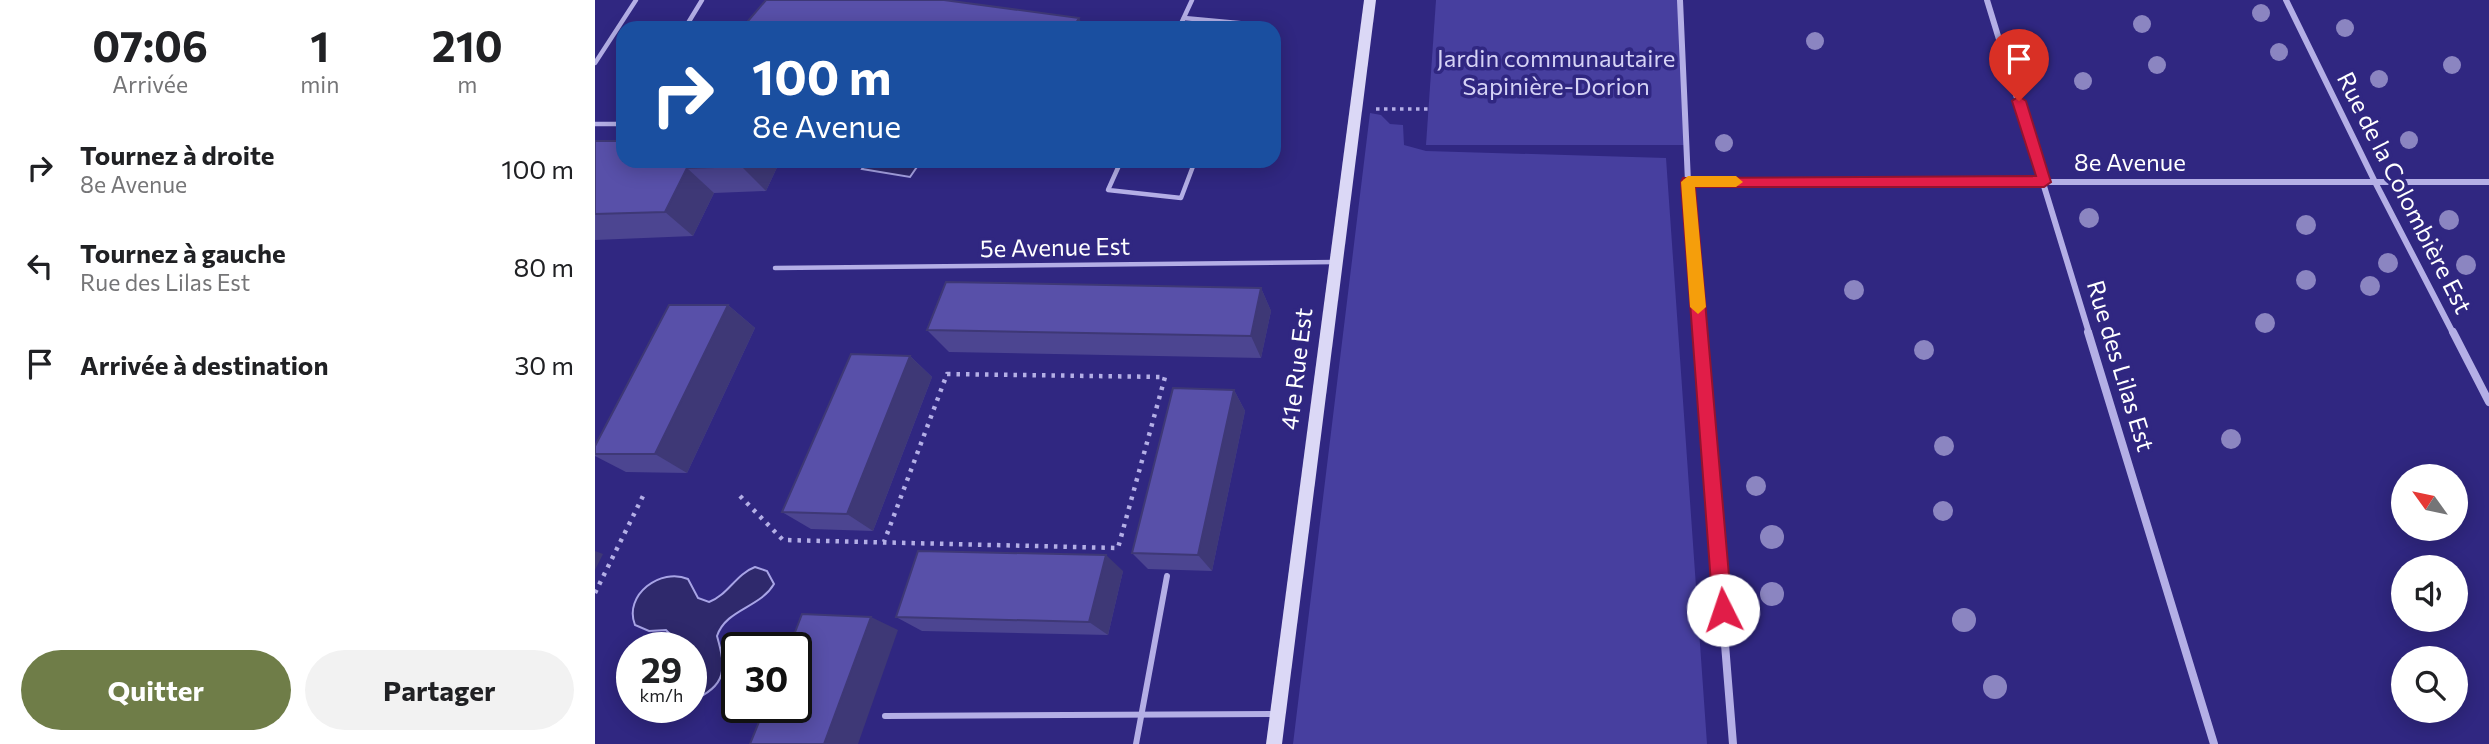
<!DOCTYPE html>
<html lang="fr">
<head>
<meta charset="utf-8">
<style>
  :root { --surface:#fff; --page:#f2f2f2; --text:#202124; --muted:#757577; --accent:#6f7d48 }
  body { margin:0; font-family:Commissioner,sans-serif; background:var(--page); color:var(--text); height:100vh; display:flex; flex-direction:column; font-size:26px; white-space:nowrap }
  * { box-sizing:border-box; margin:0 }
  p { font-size:23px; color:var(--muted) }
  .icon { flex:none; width:38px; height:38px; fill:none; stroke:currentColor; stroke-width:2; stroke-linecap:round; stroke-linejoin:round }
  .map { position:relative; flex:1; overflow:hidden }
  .panel { display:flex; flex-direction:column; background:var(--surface); width:595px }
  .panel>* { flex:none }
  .top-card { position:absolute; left:21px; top:21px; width:665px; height:147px; border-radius:21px; box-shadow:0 4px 18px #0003; background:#1a4fa0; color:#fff; overflow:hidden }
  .needle { width:46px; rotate:303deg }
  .fabs { position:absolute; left:1796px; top:464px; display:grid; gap:14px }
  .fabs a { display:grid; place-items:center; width:77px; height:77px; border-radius:50%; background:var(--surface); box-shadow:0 4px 18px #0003; font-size:35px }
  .speed { position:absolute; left:21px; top:632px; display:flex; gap:14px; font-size:35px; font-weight:700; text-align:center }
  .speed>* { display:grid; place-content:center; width:91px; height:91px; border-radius:50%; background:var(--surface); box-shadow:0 4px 18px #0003; line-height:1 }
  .speed small { font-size:18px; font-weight:400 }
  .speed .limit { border:4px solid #111; border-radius:10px; background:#fff; color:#111 }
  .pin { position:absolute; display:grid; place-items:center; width:60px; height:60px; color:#fff; margin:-72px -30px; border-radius:50% 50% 50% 0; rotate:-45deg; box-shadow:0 0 7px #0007 }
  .pin .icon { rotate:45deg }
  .me { position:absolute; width:77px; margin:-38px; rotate:356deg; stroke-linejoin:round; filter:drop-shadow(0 0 5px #0008) }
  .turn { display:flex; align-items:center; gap:24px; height:147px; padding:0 21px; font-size:32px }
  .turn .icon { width:91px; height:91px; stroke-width:2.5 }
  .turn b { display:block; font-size:49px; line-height:60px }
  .eta { display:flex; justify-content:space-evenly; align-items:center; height:119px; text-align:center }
  .eta b { font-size:42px; font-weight:700; line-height:49px }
  .primary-button { display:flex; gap:14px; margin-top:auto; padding:14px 21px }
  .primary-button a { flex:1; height:80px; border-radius:42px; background:var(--accent); color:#fff; font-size:28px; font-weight:700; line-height:80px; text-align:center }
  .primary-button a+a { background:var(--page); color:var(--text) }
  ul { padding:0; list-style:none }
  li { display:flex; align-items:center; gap:21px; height:98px; padding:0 21px }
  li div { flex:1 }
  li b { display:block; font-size:26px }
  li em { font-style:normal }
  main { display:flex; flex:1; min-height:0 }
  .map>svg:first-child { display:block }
</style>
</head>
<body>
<main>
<section class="panel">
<div class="eta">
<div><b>07:06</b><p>Arrivée</p></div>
<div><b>1</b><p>min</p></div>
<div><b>210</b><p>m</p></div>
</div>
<ul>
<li><svg class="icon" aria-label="right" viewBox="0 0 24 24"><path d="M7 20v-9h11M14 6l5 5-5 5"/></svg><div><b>Tournez à droite</b><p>8e Avenue</p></div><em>100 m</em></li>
<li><svg class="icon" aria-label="left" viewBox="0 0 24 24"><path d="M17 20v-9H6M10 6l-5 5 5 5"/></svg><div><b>Tournez à gauche</b><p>Rue des Lilas Est</p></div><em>80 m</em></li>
<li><svg class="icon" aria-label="arrive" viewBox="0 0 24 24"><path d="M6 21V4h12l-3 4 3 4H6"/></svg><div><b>Arrivée à destination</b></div><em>30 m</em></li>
</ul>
<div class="primary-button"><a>Quitter</a><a>Partager</a></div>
</section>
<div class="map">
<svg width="1894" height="744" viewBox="0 0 1894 744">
  <rect width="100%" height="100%" fill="#302781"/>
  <!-- green -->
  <g fill="#473f9f">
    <polygon points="841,0 1085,0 1091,145 831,145"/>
    <polygon points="775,113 786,115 795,124 808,125 809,145 831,151 1071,158 1112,744 698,744"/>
  </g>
  <!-- water -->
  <g fill="#2f296c" stroke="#a8a4e6" stroke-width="2">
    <polygon points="272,161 326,161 315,177 267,169"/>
    <path d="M160,567L172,571L179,584C165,608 131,609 122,636C131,668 133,686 96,701V648L73,647L76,635L71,630L54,631L40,625C28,595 66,567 93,579L103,598L114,602C133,595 141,574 160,567Z"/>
  </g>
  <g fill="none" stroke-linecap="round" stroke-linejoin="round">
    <!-- path-far1 -->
    <polyline stroke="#b4afe6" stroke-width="3.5" stroke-dasharray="3.5 4.5" stroke-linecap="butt" points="781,109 833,109"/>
    <!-- path -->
    <g stroke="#b4afe6" stroke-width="4.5" stroke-dasharray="3.5 6" stroke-linecap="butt">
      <polyline points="145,496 188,540 523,548 570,377 352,374 289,542"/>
      <polyline points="0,593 48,496"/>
    </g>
    <!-- lane-far1 -->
    <g stroke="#b4afe6" stroke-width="4.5">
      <polyline points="589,18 654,24 653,28"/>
      <polyline points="90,28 107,0"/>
      <polyline points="584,28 597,0"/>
      <polyline points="0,63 41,0"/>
      <polyline points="0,124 28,124"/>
      <polyline points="526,161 513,190 586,198 600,161"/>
      <polyline points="180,268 740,262"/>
    </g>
    <!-- lane -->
    <g stroke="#b4afe6" stroke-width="6">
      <polyline points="290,716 681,714"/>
      <polyline points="541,744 572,576"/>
    </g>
    <!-- street-far1 -->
    <g stroke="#b4afe6" stroke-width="6">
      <polyline points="1085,0 1093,182 1105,333"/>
      <polyline points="1392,0 1494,333"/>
      <polyline points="1691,0 1780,182 1858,333"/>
      <polyline points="1093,182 1894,182"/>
    </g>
    <!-- street -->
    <g stroke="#b4afe6" stroke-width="8">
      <polyline points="1105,332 1138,744"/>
      <polyline points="1493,332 1619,744"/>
      <polyline points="1858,332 1894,402"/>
    </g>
    <!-- secondary -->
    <polygon fill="#dbd8f6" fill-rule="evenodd" points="769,0 781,0 687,744 671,744"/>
  </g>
  <!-- trees -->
  <g fill="#8b85c1">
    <circle cx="1666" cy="13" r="9"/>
    <circle cx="1547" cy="24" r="9"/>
    <circle cx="1750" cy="28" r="9"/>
    <circle cx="1220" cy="41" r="9"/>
    <circle cx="1684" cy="52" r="9"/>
    <circle cx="1562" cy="65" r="9"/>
    <circle cx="1857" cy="65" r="9"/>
    <circle cx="1784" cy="79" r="9"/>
    <circle cx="1488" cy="81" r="9"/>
    <circle cx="1814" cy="140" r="9"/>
    <circle cx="1129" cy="143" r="9"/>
    <circle cx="1494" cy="218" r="10"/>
    <circle cx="1854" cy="220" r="10"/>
    <circle cx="1711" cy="225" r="10"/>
    <circle cx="1793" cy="263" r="10"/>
    <circle cx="1871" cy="265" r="10"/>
    <circle cx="1711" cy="280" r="10"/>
    <circle cx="1775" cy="286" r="10"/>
    <circle cx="1259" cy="290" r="10"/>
    <circle cx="1670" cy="323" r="10"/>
    <circle cx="1329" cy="350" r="10"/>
    <circle cx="1636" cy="439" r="10"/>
    <circle cx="1349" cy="446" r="10"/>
    <circle cx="1161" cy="486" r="10"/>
    <circle cx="1348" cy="511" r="10"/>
    <circle cx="1177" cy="537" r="12"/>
    <circle cx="1177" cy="594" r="12"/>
    <circle cx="1369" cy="620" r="12"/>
    <circle cx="1400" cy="687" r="12"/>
  </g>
  <!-- wall -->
  <g fill="#4c4591">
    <polygon points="0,141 28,161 185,161 171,191 119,193 98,236 0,240"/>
    <polygon points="666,288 676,311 666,358 354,352 332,330"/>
    <polygon points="133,305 160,328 92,473 31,472 0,456 0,446"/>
    <polygon points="315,356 337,377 278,531 216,529 187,512"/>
    <polygon points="639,390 650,411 617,571 553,569 537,553"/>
    <polygon points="528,571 513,635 327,631 301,617"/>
  </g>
  <!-- shaded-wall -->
  <g fill="#3e3876">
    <polygon points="484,18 489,28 478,28"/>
    <polygon points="149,161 185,161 171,191 146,166"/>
    <polygon points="92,168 119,193 98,236 70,212"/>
    <polygon points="666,288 676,311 666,358 656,336"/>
    <polygon points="133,305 160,328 92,473 60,454"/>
    <polygon points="315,356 337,377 278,531 252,514"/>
    <polygon points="639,390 650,411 617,571 603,555"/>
    <polygon points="0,551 8,554 0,570"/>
    <polygon points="511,555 528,571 513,635 494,622"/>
    <polygon points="276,617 303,630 263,744 229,744"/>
  </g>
  <!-- building -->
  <g fill="#5850a9" stroke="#3e3876" stroke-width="2">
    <polygon points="171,0 349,0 484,18 478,28 147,28"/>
    <polygon points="0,141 28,141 28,161 149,161 146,166 92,168 70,212 0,214"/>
    <polygon points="351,282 666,288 656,336 332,330"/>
    <polygon points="74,305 133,305 60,454 0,454 0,446"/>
    <polygon points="256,354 315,356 252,514 187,512"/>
    <polygon points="578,388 639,390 603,555 537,553"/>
    <polygon points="323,551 511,555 494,622 301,617"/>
    <polygon points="207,614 276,617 229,744 155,744 170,707 201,707 201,648 194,648"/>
  </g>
  <!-- route -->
  <polygon fill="#e11d48" stroke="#92132f" stroke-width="2" points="1424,96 1431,101 1456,182 1449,187 1100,187 1137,610 1134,616 1128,619 1121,616 1118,610 1086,182 1088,178 1441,176 1417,101"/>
  <!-- slow -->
  <polygon fill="#f59e0b" points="1093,176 1141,176 1148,182 1141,187 1100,187 1111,307 1103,314 1095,307 1086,182"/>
  <g text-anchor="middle" stroke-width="7" stroke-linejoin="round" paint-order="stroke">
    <!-- park labels -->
    <g font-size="24" fill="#d5d2f5" stroke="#302781">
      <text x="961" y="67">Jardin communautaire<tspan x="961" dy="28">Sapinière-Dorion</tspan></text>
    </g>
    <!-- street labels -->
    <g font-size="24" fill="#fff" stroke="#302781">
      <text x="1535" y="171">8e Avenue</text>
      <text transform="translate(1809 193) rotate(63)" y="8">Rue de la Colombière Est</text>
      <text transform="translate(460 248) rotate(-1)" y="8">5e Avenue Est</text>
      <text transform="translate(1525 366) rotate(73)" y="8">Rue des Lilas Est</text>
      <text transform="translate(702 369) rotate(-83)" y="8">41e Rue Est</text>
    </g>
  </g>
</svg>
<div class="fabs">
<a><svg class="needle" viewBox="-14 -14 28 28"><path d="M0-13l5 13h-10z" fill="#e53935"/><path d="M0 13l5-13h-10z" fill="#757577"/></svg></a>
<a><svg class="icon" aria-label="sound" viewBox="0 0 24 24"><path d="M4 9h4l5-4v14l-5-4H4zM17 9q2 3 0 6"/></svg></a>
<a><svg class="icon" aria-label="search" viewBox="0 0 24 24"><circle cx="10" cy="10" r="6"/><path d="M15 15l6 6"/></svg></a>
</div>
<div class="speed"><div>29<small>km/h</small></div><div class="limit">30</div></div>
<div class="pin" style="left:1424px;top:101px;background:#d93025"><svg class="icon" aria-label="arrive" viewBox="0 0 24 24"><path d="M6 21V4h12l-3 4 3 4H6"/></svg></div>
<svg class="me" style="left:1128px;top:610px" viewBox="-20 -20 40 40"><circle r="19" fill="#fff"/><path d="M0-13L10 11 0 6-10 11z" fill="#e11d48"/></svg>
<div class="top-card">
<div class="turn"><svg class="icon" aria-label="right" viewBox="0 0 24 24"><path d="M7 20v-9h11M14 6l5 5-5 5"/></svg><div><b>100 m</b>8e Avenue</div></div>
</div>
</div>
</main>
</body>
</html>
